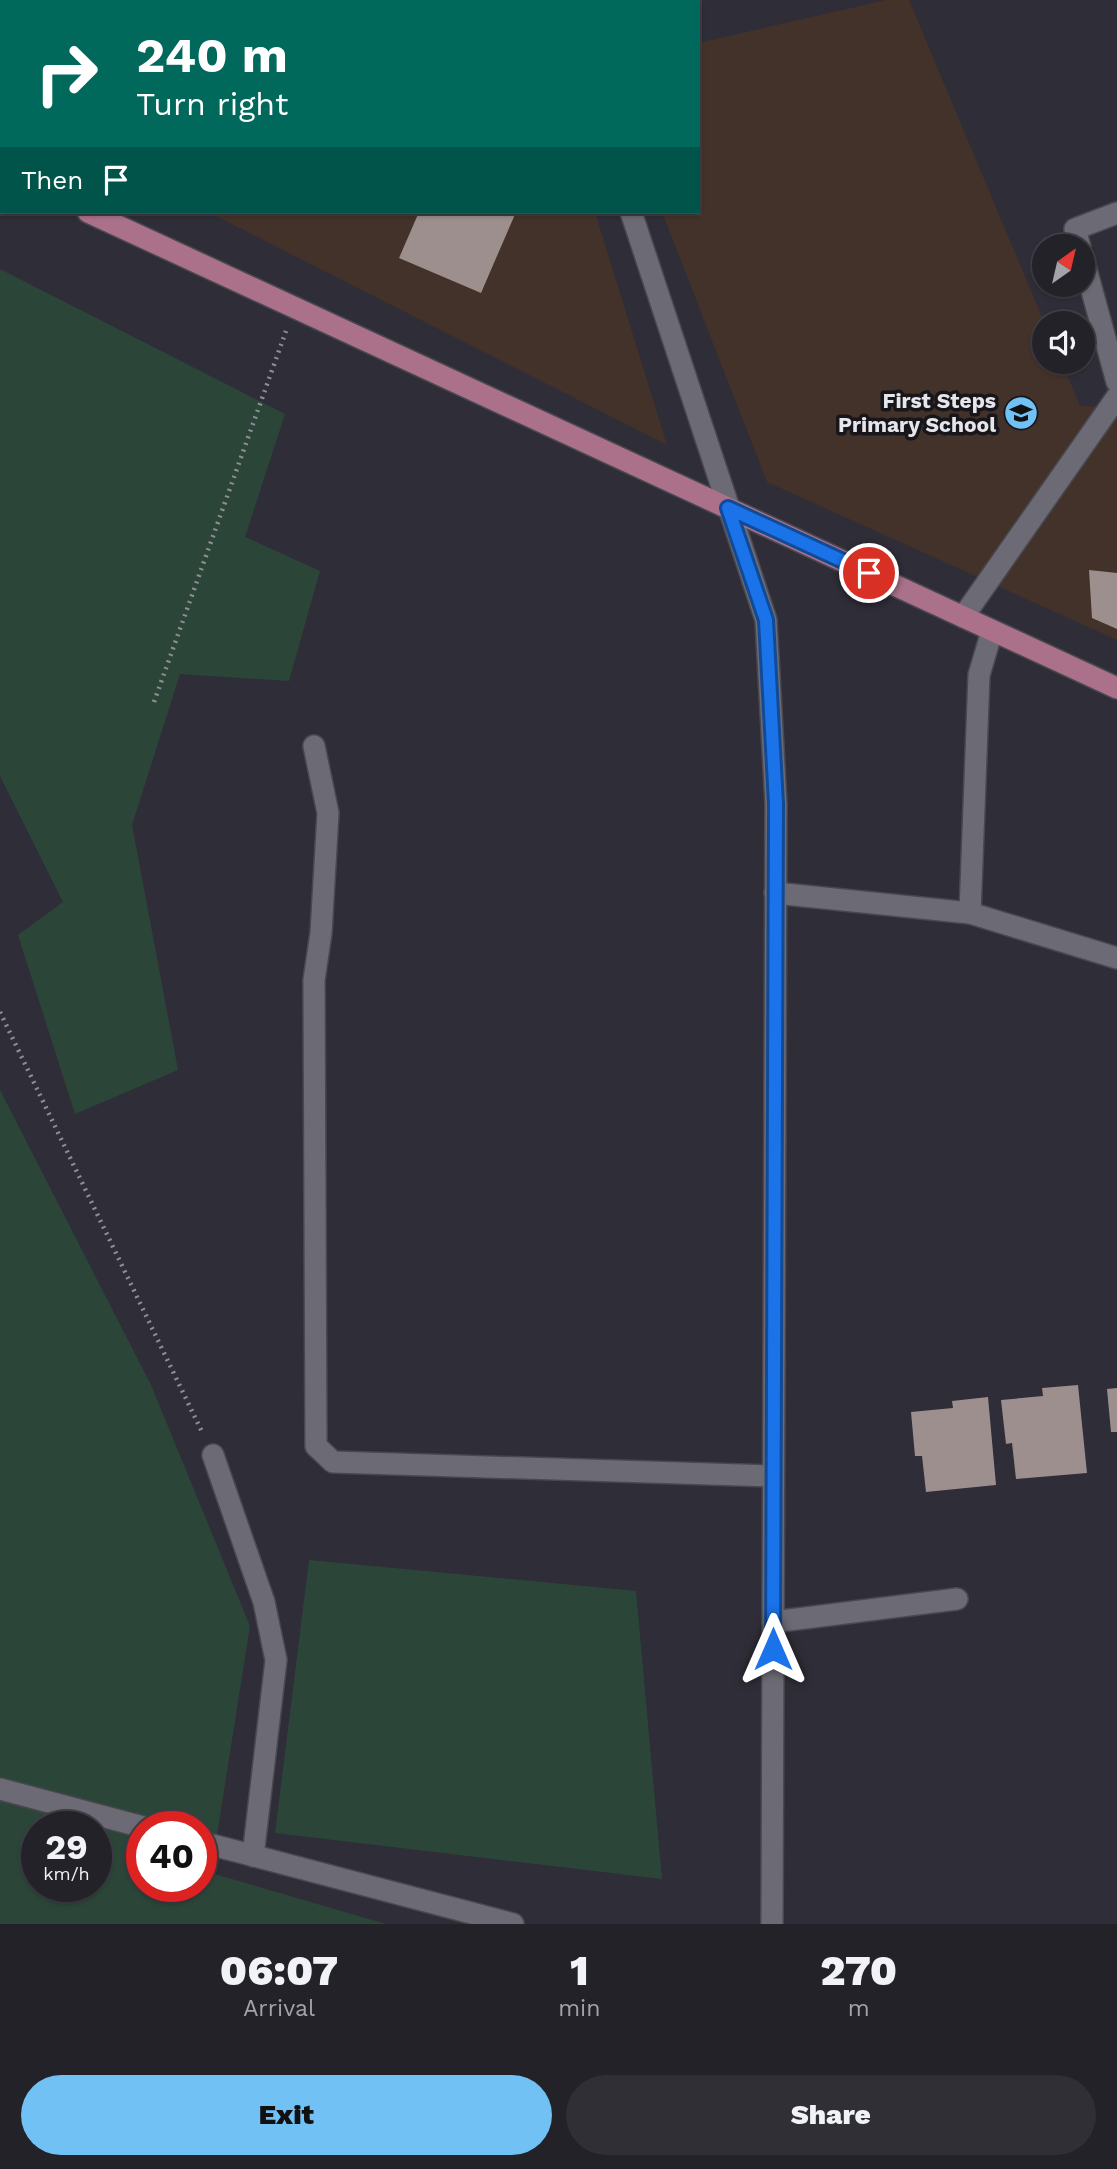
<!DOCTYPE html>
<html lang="en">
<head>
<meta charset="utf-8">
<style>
  :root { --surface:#232229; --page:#2f2f35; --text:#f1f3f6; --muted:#a3a4a8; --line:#403f46; --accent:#72c1f5 }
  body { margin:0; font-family:"Work Sans",sans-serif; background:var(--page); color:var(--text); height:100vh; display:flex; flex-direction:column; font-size:26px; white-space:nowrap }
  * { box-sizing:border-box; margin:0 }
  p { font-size:23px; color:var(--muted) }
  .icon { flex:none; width:38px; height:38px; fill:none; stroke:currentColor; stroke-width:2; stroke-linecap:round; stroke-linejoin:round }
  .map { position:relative; height:1924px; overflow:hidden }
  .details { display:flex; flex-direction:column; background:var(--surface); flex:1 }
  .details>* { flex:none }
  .guide { position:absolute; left:0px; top:0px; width:700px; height:214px; box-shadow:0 2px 5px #0004,0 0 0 2px var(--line); background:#00695c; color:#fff; overflow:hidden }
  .needle { width:46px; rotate:34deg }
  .tools { position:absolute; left:1032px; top:234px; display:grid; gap:14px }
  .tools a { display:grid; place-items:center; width:63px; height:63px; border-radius:50%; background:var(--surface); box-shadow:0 2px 5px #0004,0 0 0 2px var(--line); font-size:35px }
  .speed { position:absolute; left:21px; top:1811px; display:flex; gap:14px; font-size:35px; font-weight:700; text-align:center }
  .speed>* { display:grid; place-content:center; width:91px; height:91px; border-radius:50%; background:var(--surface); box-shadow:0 2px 5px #0004,0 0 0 2px var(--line); line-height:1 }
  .speed small { font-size:18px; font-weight:400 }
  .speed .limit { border:10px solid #d22; background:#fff; color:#111 }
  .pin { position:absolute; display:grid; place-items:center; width:60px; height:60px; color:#fff; margin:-30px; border:4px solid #fff; border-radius:50%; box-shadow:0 2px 7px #0007 }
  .me { position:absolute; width:77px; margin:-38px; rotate:0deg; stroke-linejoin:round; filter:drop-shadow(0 0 5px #0008) }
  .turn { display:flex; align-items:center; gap:24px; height:147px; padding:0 21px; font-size:32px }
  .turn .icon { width:91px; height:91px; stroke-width:2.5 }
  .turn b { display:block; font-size:49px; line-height:60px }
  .then { display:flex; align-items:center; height:66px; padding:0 21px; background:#0003; gap:14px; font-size:26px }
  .eta { display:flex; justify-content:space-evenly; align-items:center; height:119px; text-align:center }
  .eta b { font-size:42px; font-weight:800; line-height:49px }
  .cta { display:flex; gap:14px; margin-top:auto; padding:14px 21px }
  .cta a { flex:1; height:80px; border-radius:42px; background:var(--accent); color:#111; font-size:28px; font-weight:800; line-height:80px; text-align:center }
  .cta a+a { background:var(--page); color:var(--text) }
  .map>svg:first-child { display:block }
</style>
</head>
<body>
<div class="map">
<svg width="1117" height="1924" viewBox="0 0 1117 1924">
  <rect width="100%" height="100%" fill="#2f2d37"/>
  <!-- commercial -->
  <g fill="#433229">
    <polygon points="0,0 306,0 311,2 2,2 2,107 0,106"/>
    <polygon points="886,0 909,0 1045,324 1045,362 1062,362 1080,406 1117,407 1117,640 767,482 662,212 698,212 698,43"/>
    <polygon points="208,212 595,212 667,445"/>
  </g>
  <!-- green -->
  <g fill="#2b4638" fill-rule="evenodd">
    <polygon points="0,269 285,414 245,537 320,571 289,681 180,674 132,825 178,1070 75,1114 18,935 63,902 0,776"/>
    <path d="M0,1090L151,1385L250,1626L211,1873L386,1924H0ZM37,1827H96V1886H37ZM142,1827H201V1886H142Z"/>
    <polygon points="309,1560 636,1591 662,1879 275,1833"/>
  </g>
  <!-- building -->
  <g fill="#9d8f8d">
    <polygon points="419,212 516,212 481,293 399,258"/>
    <polygon points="1089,570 1117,573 1117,629 1092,618"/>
    <polygon points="1078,1385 1087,1473 1016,1479 1012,1443 1006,1444 1001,1400 1043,1396 1042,1388"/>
    <polygon points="1117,1388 1117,1432 1111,1432 1107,1389"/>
    <polygon points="988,1397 996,1485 926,1492 922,1456 915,1456 911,1412 953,1408 952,1401"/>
  </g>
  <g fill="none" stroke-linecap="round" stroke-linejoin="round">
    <!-- minor casing -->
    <g stroke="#49484f" stroke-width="24">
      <g id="minor">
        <polyline points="561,0 562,2"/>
        <polyline points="54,2 55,0"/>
        <polyline points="0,125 2,121"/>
        <polyline points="631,212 766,620 776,804 772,1924"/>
        <polyline points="1080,247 1075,229 1117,213"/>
        <polyline points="1083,258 1117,382"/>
        <polyline points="963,617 1117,397"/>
        <polyline points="314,746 328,813 321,933 314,980 316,1446 333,1462 773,1476"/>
        <polyline points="775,893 970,913 1117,958"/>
        <polyline points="970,913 979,675 992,631"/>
        <polyline points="213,1455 264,1602 276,1660 253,1856"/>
        <polyline points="773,1622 957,1599"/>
        <polyline points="0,1789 143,1827"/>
        <polyline points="201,1842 513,1924"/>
      </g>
    </g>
    <!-- major casing -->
    <g stroke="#49484f" stroke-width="24">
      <g id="major">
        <polyline points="0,171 2,172"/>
        <polyline points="88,212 1117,688"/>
      </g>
    </g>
    <!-- path -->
    <g stroke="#8f8e96" stroke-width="4.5" stroke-dasharray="2 5" stroke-linecap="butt">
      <polyline points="154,702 286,331"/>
      <polyline points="0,1012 203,1434"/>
    </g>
    <!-- minor -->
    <use href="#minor" stroke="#6c6b75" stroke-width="21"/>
    <!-- major -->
    <use href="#major" stroke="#ab718b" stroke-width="21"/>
  </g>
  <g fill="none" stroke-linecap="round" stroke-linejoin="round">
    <!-- route casing -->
    <g stroke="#114b97" stroke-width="18">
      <polyline id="route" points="773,1649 776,804 766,620 728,508 869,573"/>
    </g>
    <!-- route -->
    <use href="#route" stroke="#1a73e8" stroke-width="12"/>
  </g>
  <!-- icons -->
  <defs>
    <g id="school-disc" transform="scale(1.75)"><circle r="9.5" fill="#72c1f5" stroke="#17161a"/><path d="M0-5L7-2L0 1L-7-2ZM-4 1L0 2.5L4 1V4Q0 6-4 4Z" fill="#111"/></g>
  </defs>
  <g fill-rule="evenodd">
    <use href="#school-disc" x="1021" y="413"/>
  </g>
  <g text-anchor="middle" stroke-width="7" stroke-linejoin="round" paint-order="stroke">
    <!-- poi labels -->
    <g font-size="21" font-weight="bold" fill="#e6e5eb" stroke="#17161a" text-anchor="end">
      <text x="996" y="408">First Steps<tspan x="996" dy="24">Primary School</tspan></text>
    </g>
  </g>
</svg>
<div class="tools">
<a><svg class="needle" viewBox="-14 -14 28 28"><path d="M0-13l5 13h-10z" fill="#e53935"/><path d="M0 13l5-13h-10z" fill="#a3a4a8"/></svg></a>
<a><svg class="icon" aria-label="sound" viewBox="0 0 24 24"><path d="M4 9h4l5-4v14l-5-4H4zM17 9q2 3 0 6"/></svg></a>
</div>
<div class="speed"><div>29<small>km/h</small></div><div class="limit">40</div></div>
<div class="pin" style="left:869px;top:573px;background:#d93025"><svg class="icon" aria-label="arrive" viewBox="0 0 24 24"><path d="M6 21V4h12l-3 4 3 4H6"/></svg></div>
<svg class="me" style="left:773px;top:1649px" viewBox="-20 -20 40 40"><path d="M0-17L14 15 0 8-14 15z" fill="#1a73e8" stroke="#fff" stroke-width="4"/></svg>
<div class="guide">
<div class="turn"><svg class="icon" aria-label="right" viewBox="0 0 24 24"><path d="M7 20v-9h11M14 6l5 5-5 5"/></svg><div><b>240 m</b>Turn right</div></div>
<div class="then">Then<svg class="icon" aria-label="arrive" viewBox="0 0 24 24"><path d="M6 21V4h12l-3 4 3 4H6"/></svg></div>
</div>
</div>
<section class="details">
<div class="eta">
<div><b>06:07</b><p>Arrival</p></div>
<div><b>1</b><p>min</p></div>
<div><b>270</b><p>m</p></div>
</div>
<div class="cta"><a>Exit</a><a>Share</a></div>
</section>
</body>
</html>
